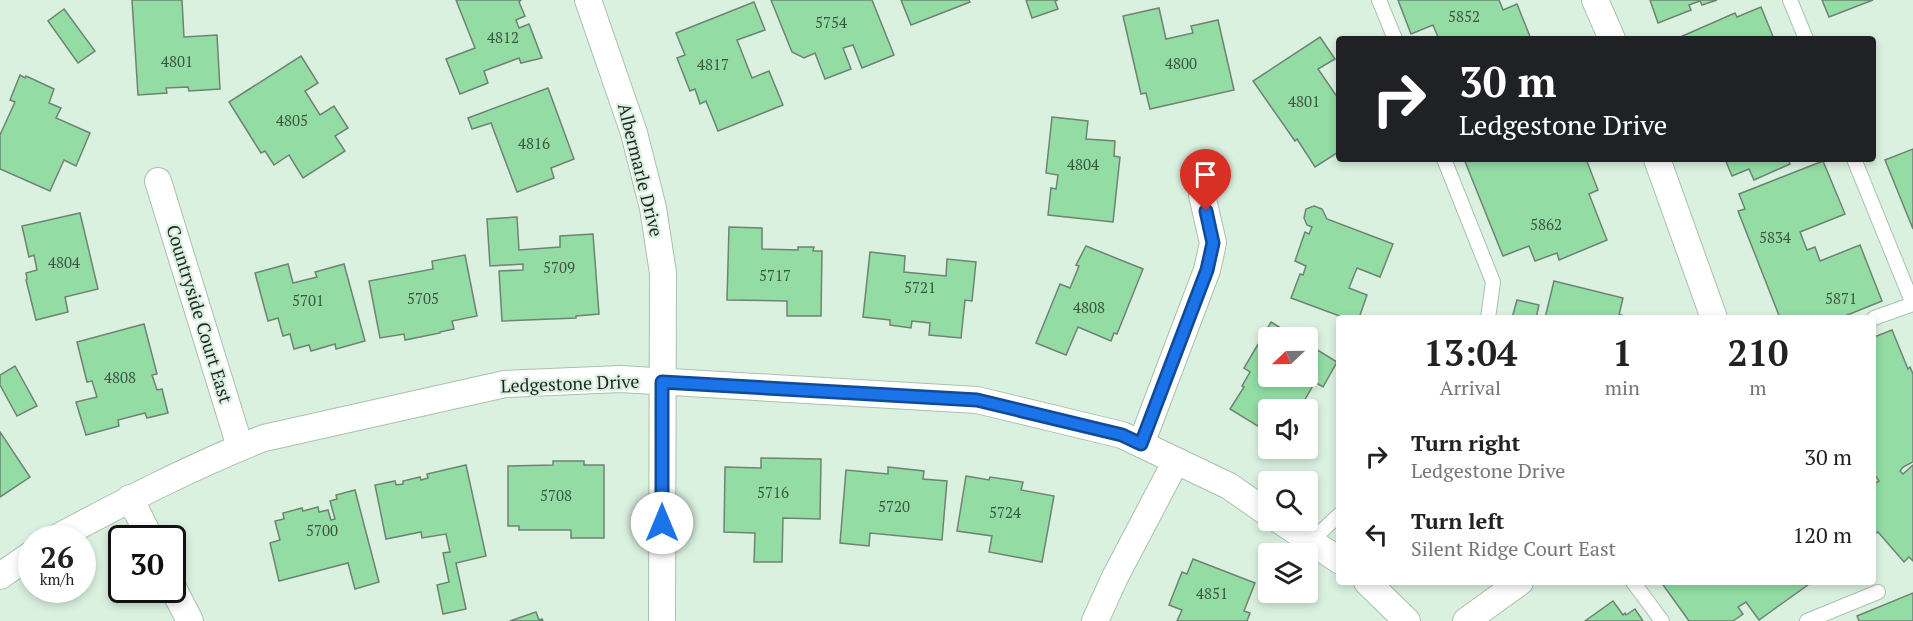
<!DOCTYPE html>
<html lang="en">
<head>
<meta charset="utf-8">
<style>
  :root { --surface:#fff; --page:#f2f2f2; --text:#222; --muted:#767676 }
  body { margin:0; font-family:"PT Serif",serif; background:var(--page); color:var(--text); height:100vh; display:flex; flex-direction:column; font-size:22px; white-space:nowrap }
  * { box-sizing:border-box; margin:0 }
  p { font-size:20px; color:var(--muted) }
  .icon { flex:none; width:33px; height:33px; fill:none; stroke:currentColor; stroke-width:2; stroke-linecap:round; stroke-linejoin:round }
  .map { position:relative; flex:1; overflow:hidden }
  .panel { position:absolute; left:1336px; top:315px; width:540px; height:270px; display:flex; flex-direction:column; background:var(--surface); border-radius:6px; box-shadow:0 3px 9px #0003 }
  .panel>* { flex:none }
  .banner { position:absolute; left:1336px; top:36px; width:540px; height:126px; border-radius:6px; box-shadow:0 3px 9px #0003; background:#202124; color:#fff; overflow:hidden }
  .needle { width:39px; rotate:248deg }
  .controls { position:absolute; left:1258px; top:327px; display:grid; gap:12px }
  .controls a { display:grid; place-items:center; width:60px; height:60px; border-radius:6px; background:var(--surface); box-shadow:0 3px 9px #0003; font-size:30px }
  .speed { position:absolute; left:18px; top:525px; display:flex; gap:12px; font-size:30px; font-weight:700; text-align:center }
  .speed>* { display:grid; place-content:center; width:78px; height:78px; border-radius:50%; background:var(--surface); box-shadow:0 3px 9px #0003; line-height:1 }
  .speed small { font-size:15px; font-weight:400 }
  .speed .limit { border:3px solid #111; border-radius:9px; background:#fff; color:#111 }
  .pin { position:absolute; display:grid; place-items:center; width:51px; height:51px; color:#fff; margin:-62px -26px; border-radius:50% 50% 50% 0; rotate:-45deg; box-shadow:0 0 6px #0007 }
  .pin .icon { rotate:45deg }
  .me { position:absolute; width:66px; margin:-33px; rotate:0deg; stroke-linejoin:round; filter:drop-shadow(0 0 4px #0008) }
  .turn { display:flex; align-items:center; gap:21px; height:126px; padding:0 24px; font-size:27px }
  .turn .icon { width:78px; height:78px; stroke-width:2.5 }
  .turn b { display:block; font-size:42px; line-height:51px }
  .eta { display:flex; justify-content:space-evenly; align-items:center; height:102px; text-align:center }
  .eta b { font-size:36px; font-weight:700; line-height:42px }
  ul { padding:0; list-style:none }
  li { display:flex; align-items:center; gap:18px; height:78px; padding:0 24px }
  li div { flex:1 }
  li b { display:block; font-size:22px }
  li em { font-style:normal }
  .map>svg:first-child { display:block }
</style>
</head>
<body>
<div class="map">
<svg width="1913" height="621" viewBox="0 0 1913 621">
  <rect width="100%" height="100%" fill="#dbf1e0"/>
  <!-- building -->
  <g fill="#93dda5" stroke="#6f8373" stroke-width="1.5">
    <polygon points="132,0 182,0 184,37 217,35 220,89 189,91 188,87 166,88 167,93 138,95"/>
    <polygon points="456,0 521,0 519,2 525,16 516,20 519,28 529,24 542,58 521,63 519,58 484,71 488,83 460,94 446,59 475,48"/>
    <polygon points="771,0 872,0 894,55 862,68 853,45 843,48 851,69 825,79 815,53 804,58 792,52"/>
    <polygon points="901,0 969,0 970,2 911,25"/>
    <polygon points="1026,0 1058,0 1055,1 1058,9 1032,18"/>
    <polygon points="1398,0 1499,0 1503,10 1517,4 1531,39 1431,39 1438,37 1433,25 1411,34"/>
    <polygon points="1650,0 1717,0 1702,5 1700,1 1689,5 1691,10 1658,23"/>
    <polygon points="1822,0 1873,0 1829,17"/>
    <polygon points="754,2 765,30 737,40 752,78 769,71 783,105 718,131 706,101 700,104 695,89 690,91 677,58 685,55 676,33"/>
    <polygon points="1761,7 1774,39 1678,38 1735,13 1737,17"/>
    <polygon points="1159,8 1166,39 1193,33 1191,26 1218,20 1234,90 1150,109 1146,93 1141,94 1123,16"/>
    <polygon points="64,9 95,51 78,63 48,21"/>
    <polygon points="1320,37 1335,59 1318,69 1340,101 1340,151 1315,167 1297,139 1295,141 1253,81"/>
    <polygon points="301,56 318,83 305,91 320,115 334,106 348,128 335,136 345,151 303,178 289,155 274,165 265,151 261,153 229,102"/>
    <polygon points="20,75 25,78 26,76 54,89 49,103 61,108 56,118 90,133 76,166 64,160 50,191 0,169 0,135 15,102 10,100"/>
    <polygon points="548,88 574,159 551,168 554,178 517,192 491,123 472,129 468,118"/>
    <polygon points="1052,117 1088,121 1086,139 1115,141 1114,156 1120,157 1113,222 1048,215 1051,188 1056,189 1058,175 1046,173"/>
    <polygon points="1913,149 1913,229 1885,160"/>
    <polygon points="1464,159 1586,159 1598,190 1589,194 1607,240 1559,260 1557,253 1535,261 1529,246 1503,256"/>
    <polygon points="1725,159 1788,159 1790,164 1754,180 1749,169 1732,176"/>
    <polygon points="1823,161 1845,214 1800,232 1807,250 1815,247 1820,261 1860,245 1882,301 1840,318 1780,318 1738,211 1745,209 1739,194"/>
    <polygon points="1314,206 1322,209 1327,219 1393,244 1380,277 1357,268 1349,288 1367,295 1359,318 1345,318 1291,298 1300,274 1303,275 1306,266 1295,261 1305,232 1309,234 1312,227 1307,225 1304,218 1306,209"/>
    <polygon points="80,213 98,289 65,297 68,312 36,320 26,280 27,279 26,273 37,270 34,255 29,257 22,226"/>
    <polygon points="517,217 519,250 560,247 560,236 593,234 599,314 576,316 576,318 502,321 499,271 523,270 523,264 490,266 487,219"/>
    <polygon points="729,227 762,228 762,249 798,250 798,247 814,247 813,251 822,251 821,316 787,316 787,301 727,300"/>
    <polygon points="1086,246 1143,269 1117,334 1114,333 1111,341 1078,327 1066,355 1036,343 1060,284 1070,288 1079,266 1076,265"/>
    <polygon points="870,252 905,256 904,272 946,276 947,259 976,262 972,301 965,300 961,338 929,335 930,323 912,321 911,328 890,325 890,320 863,317"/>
    <polygon points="465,255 477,316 452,321 454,329 440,332 440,333 405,340 404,334 380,338 369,281 433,269 432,261"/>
    <polygon points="288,264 293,283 317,277 315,272 344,264 365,341 336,349 335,344 311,351 309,345 294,349 290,334 283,336 278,318 268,321 255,273"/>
    <polygon points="1554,281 1623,298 1619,315 1622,315 1621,318 1545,318"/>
    <polygon points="1517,300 1539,305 1536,318 1512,318"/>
    <polygon points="1271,322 1297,338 1269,338 1269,376 1308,376 1308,344 1337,362 1323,387 1315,382 1299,410 1269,410 1269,433 1230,409 1244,387 1242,386 1250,372 1244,368"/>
    <polygon points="144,324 157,374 152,375 157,390 162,389 168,413 147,418 145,413 118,420 119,426 86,435 76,402 97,397 92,381 87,382 77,342"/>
    <polygon points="1892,330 1908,369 1910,367 1913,374 1913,462 1903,467 1900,471 1903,474 1913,465 1913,561 1909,557 1904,562 1878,532 1874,534 1874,483 1874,484 1879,481 1874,474 1874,337"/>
    <polygon points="15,366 37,406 17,416 0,385 0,375"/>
    <polygon points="0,432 30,477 0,497"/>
    <polygon points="761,458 821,459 820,519 783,518 782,562 754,562 755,533 724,532 725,467 761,468"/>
    <polygon points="553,461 584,461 584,465 604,465 604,538 571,538 571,530 519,530 519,526 508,526 508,466 553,465"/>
    <polygon points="466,465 486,556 456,563 466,609 443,614 437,585 449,582 443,553 450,552 446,534 422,538 421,532 386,539 375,485 395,481 396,485 403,484 403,481 420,477 421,480 428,478 427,474"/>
    <polygon points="888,467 924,471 923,479 947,481 942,540 870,533 869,546 840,543 846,470 888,474"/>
    <polygon points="966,476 989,480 990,477 1023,482 1021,490 1054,496 1042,562 989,552 992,536 957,531"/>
    <polygon points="355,490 379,582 355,589 348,563 279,581 270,543 280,540 275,521 284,519 283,513 302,508 303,511 318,507 319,512 328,510 331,520 335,519 330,501 337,499 336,495"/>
    <polygon points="1193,559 1255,583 1244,611 1250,613 1247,621 1177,621 1182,610 1169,605 1182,572 1187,574"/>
    <polygon points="1661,582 1812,582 1759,620 1746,602 1738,607 1743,614 1733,621 1689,621"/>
    <polygon points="1913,593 1913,621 1859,621 1857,616"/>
    <polygon points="1613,601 1623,615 1625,613 1626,615 1635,609 1643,621 1585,621"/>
    <polygon points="536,612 539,620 542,619 543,621 510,621"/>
  </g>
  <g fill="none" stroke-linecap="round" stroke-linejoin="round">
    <!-- service casing -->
    <g stroke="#aac0af" stroke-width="16">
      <g id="service">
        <polyline points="1379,0 1395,39"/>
        <polyline points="1790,0 1806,39"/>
        <polyline points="1444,159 1493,282 1488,318"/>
        <polyline points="1854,159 1913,304 1874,318"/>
        <polyline points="1310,542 1340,514"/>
        <polyline points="1633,582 1662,621"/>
        <polyline points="1807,621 1878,592"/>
      </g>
    </g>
    <!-- minor casing -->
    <g stroke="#aac0af" stroke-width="28">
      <g id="minor">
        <polyline points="588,0 634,133 653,208 663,273 662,619"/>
        <polyline points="1595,0 1612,39"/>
        <polyline points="1657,159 1714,318"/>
        <polyline points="158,181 240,447"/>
        <polyline points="1141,444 1207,270 1213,243 1202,195"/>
        <polyline points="130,498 150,538"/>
        <polyline points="1279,520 1340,561"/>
        <path d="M56,538C124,502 192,466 264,438L505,384L620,379L977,400L1122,435L1229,486L1269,514"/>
        <polyline points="0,576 32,554"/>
        <polyline points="1367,582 1407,621"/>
        <polyline points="172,586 190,621"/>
        <polyline points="1095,621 1115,577 1176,461"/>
        <polyline points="1466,621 1520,582"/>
      </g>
    </g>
    <!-- service -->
    <use href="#service" stroke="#fff" stroke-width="14"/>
    <!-- minor -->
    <use href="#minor" stroke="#fff" stroke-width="26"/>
  </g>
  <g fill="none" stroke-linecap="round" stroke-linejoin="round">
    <!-- route casing -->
    <g stroke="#114b97" stroke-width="15">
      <polyline id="route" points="662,523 662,382 977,400 1122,435 1141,444 1207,270 1213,243 1206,211"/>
    </g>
    <!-- route -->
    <use href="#route" stroke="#1a73e8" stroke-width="10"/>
  </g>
  <g text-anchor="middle" stroke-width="4.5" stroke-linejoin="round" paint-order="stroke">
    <!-- number labels -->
    <g font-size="15" fill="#3c5442">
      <text x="1464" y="22">5852</text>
      <text x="831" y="28">5754</text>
      <text x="503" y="43">4812</text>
      <text x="177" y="67">4801</text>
      <text x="1181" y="69">4800</text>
      <text x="713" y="70">4817</text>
      <text x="1304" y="107">4801</text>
      <text x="292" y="126">4805</text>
      <text x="534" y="149">4816</text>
      <text x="1083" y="170">4804</text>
      <text x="1546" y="230">5862</text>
      <text x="1775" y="243">5834</text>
      <text x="64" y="268">4804</text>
      <text x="559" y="273">5709</text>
      <text x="775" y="281">5717</text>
      <text x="920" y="293">5721</text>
      <text x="423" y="304">5705</text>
      <text x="1841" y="304">5871</text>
      <text x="308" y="306">5701</text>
      <text x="1089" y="313">4808</text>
      <text x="120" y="383">4808</text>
      <text x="773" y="498">5716</text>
      <text x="556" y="501">5708</text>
      <text x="894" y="512">5720</text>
      <text x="1005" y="518">5724</text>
      <text x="322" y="536">5700</text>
      <text x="1212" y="599">4851</text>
    </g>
    <!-- street labels -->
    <g font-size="18" fill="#1f2721" stroke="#dbf1e0">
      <text transform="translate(640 170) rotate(76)" y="6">Albermarle Drive</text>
      <text transform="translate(199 314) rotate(73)" y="6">Countryside Court East</text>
      <text transform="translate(570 384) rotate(-2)" y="6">Ledgestone Drive</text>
    </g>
  </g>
</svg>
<div class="controls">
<a><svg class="needle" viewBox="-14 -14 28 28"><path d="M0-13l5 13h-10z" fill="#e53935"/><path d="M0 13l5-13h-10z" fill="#767676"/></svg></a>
<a><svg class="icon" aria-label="sound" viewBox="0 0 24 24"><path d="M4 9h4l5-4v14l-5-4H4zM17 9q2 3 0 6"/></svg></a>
<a><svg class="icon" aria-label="search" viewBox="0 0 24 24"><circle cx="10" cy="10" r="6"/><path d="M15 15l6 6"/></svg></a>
<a><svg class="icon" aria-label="layers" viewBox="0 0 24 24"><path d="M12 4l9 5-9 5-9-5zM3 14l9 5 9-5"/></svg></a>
</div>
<div class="speed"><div>26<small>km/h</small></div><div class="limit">30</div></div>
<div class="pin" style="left:1206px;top:211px;background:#d93025"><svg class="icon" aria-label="arrive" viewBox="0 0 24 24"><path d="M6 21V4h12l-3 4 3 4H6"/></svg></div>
<svg class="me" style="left:662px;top:523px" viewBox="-20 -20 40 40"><circle r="19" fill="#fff"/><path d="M0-13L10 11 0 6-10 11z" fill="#1a73e8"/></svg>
<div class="banner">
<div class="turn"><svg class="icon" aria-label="right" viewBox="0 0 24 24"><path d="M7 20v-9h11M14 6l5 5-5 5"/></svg><div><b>30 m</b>Ledgestone Drive</div></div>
</div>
<section class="panel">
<div class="eta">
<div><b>13:04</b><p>Arrival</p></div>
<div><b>1</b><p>min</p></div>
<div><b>210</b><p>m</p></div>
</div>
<ul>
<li><svg class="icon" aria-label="right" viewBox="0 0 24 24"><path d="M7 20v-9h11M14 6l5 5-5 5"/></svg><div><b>Turn right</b><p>Ledgestone Drive</p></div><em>30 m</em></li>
<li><svg class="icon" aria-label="left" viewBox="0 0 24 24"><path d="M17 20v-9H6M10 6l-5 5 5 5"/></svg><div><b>Turn left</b><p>Silent Ridge Court East</p></div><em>120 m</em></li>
</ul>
</section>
</div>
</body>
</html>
